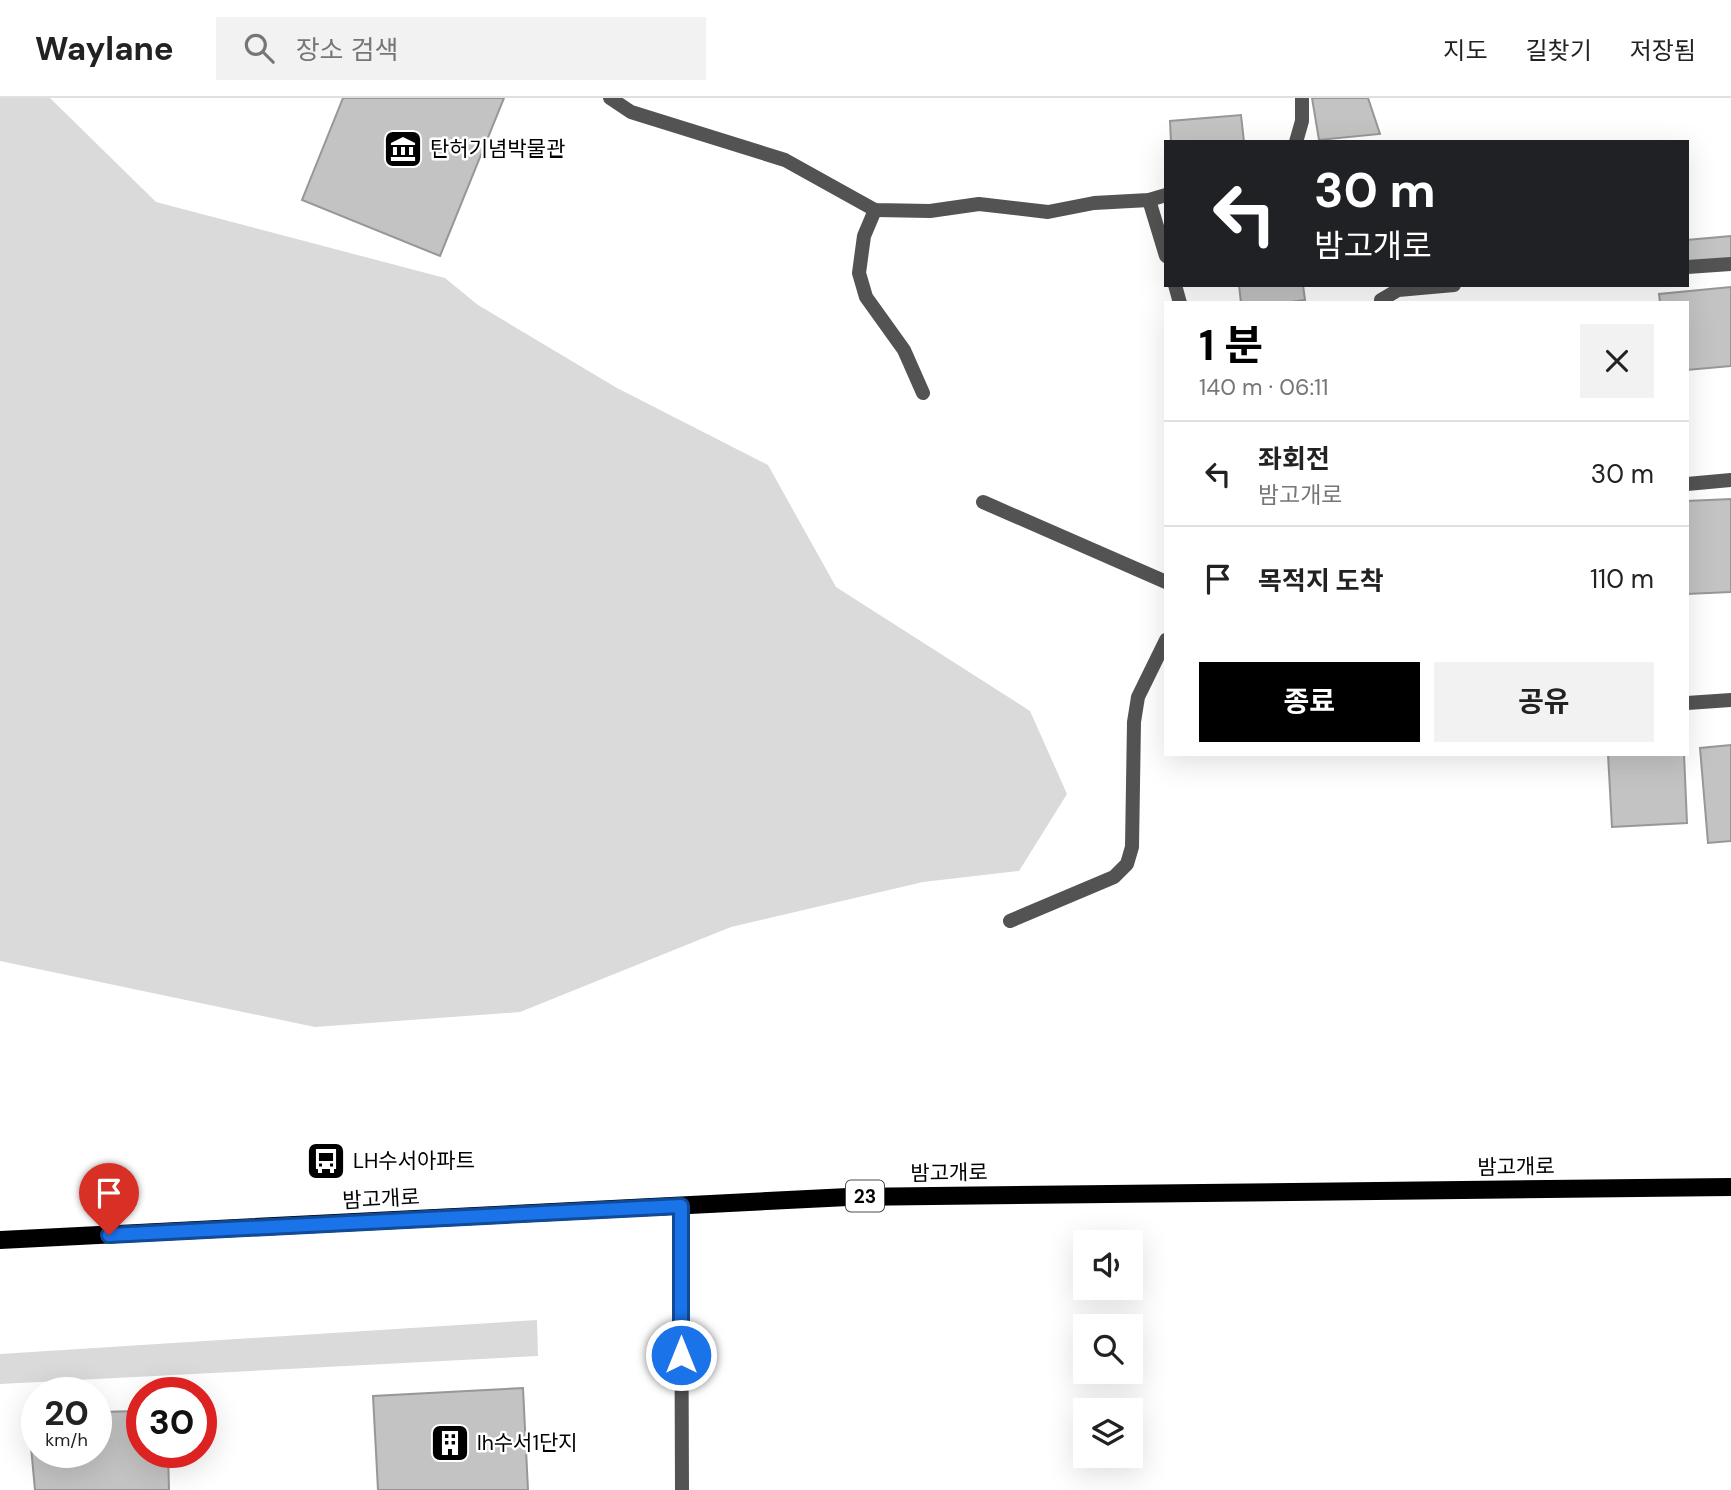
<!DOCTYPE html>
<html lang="ko">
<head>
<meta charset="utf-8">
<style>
  :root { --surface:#fff; --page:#f2f2f2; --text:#222; --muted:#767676; --line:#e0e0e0; --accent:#000 }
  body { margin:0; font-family:"DM Sans","Noto Sans KR",sans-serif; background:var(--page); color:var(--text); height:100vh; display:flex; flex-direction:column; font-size:26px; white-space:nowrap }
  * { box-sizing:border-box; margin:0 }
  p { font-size:23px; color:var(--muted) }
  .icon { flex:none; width:38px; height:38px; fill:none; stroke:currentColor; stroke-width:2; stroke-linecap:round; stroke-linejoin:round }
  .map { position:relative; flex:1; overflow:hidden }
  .panel { position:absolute; left:1164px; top:203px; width:525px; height:455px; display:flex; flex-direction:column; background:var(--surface); border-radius:0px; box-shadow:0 7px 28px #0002 }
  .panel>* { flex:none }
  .hud { position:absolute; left:1164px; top:42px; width:525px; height:147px; border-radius:0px; box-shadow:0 7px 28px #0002; background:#202124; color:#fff; overflow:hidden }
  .buttons { position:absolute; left:1073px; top:1132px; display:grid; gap:14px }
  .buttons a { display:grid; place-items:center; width:70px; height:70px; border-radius:0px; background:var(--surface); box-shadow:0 7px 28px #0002; font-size:35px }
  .speed { position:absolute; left:21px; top:1279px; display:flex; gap:14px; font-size:35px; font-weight:700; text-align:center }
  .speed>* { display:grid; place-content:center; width:91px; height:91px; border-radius:50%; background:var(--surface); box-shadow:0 7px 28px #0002; line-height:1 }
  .speed small { font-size:18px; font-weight:400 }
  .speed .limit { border:10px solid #d22; background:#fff; color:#111 }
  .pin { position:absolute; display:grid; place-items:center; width:60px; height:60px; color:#fff; margin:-72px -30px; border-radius:50% 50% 50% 0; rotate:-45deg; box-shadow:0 0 7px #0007 }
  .pin .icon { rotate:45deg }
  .me { position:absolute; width:77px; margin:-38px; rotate:0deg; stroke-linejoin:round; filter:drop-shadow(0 0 5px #0008) }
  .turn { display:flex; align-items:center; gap:24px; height:147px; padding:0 35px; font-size:32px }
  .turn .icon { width:91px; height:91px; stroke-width:2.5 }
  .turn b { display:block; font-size:49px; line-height:60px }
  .round { display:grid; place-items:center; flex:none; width:74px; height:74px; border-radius:0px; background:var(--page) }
  .head { display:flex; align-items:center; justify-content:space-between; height:119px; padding:0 35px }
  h1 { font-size:42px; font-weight:700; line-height:52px; color:var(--accent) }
  .cta { display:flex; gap:14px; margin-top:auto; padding:14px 35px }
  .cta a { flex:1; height:80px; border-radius:0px; background:var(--accent); color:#fff; font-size:28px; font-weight:700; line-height:80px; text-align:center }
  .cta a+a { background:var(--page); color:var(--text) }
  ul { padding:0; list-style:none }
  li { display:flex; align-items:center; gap:21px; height:105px; padding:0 35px; border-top:2px solid var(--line) }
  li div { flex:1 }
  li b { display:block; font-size:26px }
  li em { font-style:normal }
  header { display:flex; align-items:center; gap:42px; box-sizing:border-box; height:98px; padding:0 35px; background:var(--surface); border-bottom:2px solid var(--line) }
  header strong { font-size:33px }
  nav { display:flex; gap:38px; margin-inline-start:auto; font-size:24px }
  .search { width:490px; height:63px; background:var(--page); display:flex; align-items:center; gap:18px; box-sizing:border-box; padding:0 24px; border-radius:0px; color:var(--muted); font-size:26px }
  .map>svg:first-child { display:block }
</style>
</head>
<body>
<header>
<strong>Waylane</strong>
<div class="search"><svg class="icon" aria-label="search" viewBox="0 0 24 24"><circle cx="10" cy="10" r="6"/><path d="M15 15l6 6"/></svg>장소 검색</div>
<nav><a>지도</a><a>길찾기</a><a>저장됨</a></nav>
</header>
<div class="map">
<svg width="1731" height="1392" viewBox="0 0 1731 1392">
  <rect width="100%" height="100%" fill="#fff"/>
  <!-- green -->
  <g fill="#dadada">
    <polygon points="0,0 50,0 156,104 445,180 478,207 617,290 768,367 836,489 1030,613 1067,696 1019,773 923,784 731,829 520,914 315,929 0,863"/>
    <polygon points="537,1222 538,1258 0,1286 0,1256"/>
  </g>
  <!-- building -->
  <g fill="#c3c3c3" stroke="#979797" stroke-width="2">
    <polygon points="343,0 504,0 440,158 302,102"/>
    <polygon points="1312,0 1368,0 1380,36 1319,42"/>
    <polygon points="1241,17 1244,44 1171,44 1170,23"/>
    <polygon points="1731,138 1731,164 1687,168 1687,142"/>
    <polygon points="1239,187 1303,187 1305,202 1284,205 1241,205"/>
    <polygon points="1731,189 1731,268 1687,272 1687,205 1660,205 1659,196"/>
    <polygon points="1731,401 1731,494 1687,496 1687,403"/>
    <polygon points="1731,647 1731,743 1708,745 1700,650"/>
    <polygon points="1608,656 1684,656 1687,725 1612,729"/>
    <polygon points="523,1290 528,1392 378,1392 373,1298"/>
    <polygon points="142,1313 142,1354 168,1354 169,1392 35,1392 28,1316 37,1316 37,1354 96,1354 96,1314"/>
  </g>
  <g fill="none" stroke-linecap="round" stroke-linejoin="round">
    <!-- service -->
    <g stroke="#535353" stroke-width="14">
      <polyline points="610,0 631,14 785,62 875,112 930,113 979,106 1048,114 1094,105 1149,102 1166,97"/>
      <polyline points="1296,44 1302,23 1302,0"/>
      <polyline points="875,112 864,138 859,175 866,199 904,252 923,295"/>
      <polyline points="983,404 1166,484"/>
      <polyline points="1010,823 1114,779 1127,766 1132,749 1134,624 1138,599 1166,542"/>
    </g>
    <!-- minor -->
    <g stroke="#535353" stroke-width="14">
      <polyline points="1149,102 1166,158"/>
      <polyline points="1687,169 1731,166"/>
      <polyline points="1175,187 1180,205"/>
      <polyline points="1381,205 1381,202 1398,192 1454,187"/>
      <polyline points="1687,386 1731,382"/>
      <polyline points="1687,605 1731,602"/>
      <polyline points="681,1108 682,1392"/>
    </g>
    <!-- primary -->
    <polyline stroke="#000" stroke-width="18" points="0,1142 848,1099 1731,1089"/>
  </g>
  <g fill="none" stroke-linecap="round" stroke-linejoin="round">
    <!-- route casing -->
    <g stroke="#114b97" stroke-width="18">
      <polyline id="route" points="109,1137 681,1108 681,1257"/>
    </g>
    <!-- route -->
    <use href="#route" stroke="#1a73e8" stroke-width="12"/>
  </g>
  <!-- icons -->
  <defs>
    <g id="museum-square" transform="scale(2.0125)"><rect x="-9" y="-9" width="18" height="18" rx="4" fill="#000" stroke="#fff"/><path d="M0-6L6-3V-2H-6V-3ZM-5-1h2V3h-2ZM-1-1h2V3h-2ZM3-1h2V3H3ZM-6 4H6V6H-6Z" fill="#fff"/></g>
    <g id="bus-square" transform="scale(2.0125)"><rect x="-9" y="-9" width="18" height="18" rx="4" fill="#000" stroke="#fff"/><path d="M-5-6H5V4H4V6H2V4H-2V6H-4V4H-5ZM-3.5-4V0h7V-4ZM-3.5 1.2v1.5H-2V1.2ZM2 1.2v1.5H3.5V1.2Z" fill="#fff"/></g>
    <g id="building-square" transform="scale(2.0125)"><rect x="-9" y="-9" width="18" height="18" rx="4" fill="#000" stroke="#fff"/><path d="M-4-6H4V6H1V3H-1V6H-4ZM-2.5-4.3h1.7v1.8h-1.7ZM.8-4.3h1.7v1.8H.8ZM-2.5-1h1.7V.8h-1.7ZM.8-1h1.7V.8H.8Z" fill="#fff"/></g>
  </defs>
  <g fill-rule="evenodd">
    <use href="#museum-square" x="403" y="51"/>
    <use href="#bus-square" x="326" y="1063"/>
    <use href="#building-square" x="450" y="1345"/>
  </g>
  <g text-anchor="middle" stroke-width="5" stroke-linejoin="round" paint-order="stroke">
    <!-- shield labels -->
    <rect fill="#fff" stroke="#4c4c4c" stroke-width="2" x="846" y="1082.5" width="38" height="31" rx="5"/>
    <g font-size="19" font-weight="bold" fill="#000">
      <text x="865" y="1105">23</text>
    </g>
    <!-- poi labels -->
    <g font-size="21" fill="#000" stroke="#fff" text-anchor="start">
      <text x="430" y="58">탄허기념박물관</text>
      <text x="353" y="1070">LH수서아파트</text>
      <text x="477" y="1352">lh수서1단지</text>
    </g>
    <!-- street labels -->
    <g font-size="21" fill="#000" stroke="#fff">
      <text transform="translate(1516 1069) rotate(-1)" y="7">밤고개로</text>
      <text transform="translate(949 1075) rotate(-1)" y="7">밤고개로</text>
      <text transform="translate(381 1101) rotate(-3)" y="7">밤고개로</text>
    </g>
  </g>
</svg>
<div class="buttons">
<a><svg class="icon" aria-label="sound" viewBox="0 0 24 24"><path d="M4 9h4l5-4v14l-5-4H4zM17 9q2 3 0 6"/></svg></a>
<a><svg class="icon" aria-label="search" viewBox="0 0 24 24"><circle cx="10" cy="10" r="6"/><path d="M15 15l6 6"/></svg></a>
<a><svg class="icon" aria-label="layers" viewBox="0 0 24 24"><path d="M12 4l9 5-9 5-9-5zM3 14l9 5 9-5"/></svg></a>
</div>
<div class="speed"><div>20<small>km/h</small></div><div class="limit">30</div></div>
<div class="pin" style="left:109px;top:1137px;background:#d93025"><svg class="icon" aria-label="arrive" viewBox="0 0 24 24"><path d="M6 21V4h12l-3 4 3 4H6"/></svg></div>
<svg class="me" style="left:681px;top:1257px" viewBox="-20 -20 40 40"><circle r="17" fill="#1a73e8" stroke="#fff" stroke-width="3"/><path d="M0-11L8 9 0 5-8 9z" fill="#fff"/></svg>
<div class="hud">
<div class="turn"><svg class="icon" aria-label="left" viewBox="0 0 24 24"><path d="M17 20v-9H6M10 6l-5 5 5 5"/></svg><div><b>30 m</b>밤고개로</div></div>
</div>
<section class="panel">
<div class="head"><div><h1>1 분</h1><p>140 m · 06:11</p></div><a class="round"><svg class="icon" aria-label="close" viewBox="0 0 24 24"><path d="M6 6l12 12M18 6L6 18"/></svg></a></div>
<ul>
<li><svg class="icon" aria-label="left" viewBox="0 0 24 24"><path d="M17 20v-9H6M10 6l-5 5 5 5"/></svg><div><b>좌회전</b><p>밤고개로</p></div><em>30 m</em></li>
<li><svg class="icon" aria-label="arrive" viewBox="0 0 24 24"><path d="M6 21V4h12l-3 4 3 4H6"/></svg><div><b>목적지 도착</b></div><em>110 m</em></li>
</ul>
<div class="cta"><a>종료</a><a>공유</a></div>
</section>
</div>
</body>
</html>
